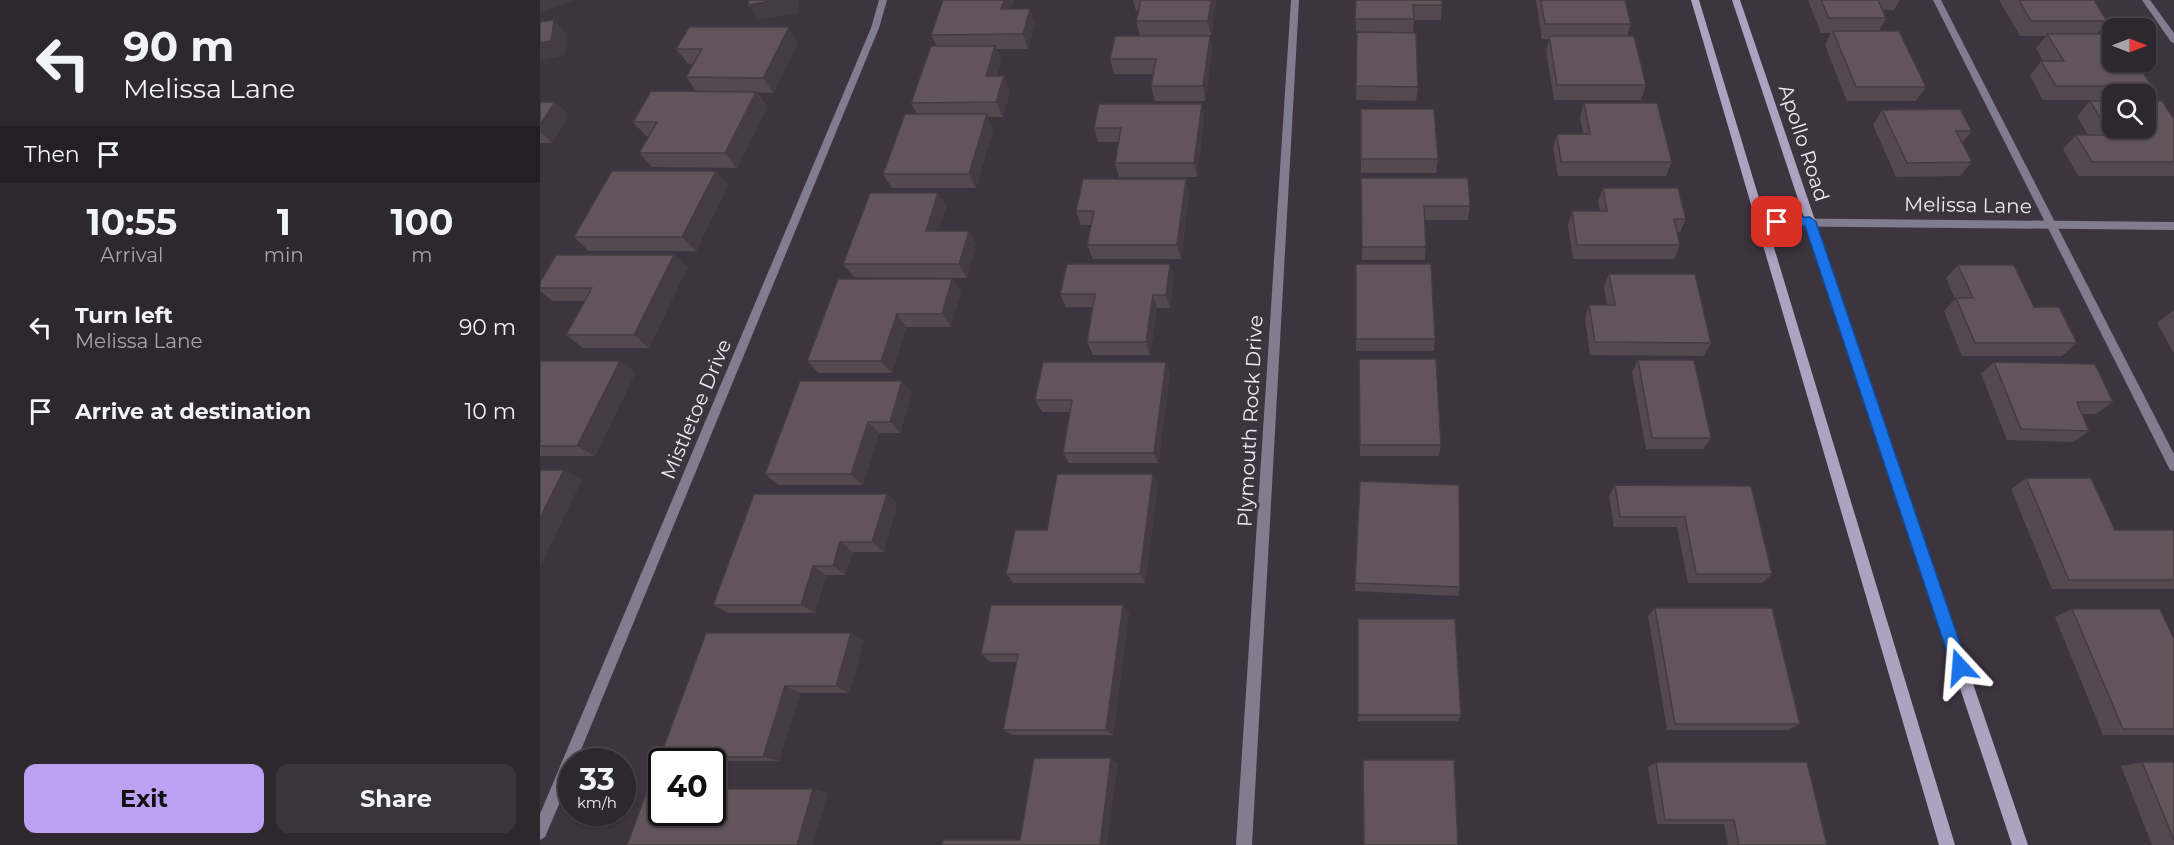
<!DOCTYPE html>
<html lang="en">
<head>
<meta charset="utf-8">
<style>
  :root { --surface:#2d272e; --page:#39333a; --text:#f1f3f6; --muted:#a7a5aa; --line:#48444a; --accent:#bca0f2 }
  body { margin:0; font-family:Montserrat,sans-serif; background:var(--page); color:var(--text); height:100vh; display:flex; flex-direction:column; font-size:22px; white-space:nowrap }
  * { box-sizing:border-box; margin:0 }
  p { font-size:20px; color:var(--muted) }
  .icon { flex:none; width:33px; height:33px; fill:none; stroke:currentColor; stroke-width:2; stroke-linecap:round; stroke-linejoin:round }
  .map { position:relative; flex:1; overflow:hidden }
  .sheet { display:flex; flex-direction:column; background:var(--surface); width:540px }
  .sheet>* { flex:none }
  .banner { background:#2d272e; color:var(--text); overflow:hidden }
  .needle { width:39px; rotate:90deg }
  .fabs { position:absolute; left:1562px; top:18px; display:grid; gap:12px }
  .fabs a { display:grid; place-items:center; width:54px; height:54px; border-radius:12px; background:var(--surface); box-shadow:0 2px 4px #0004,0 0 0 2px var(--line); font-size:30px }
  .speed { position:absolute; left:18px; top:748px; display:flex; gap:12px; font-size:30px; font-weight:700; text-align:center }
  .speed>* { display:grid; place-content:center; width:78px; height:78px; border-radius:50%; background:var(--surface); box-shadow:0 2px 4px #0004,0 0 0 2px var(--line); line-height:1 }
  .speed small { font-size:15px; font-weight:400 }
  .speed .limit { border:3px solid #111; border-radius:9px; background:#fff; color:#111 }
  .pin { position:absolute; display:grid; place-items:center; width:51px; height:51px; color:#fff; margin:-26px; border-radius:12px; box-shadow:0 3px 9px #0006 }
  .me { position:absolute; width:66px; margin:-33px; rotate:341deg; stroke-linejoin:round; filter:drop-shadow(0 0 4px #0008) }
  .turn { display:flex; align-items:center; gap:21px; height:126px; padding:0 24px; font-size:27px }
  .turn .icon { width:78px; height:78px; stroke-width:2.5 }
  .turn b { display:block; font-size:42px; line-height:51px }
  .then { display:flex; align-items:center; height:57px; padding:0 24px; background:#0003; gap:12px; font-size:22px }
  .eta { display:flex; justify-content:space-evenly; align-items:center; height:102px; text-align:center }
  .eta b { font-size:36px; font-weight:700; line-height:42px }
  .button { display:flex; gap:12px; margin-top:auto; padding:12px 24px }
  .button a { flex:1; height:69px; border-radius:12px; background:var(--accent); color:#111; font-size:24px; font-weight:700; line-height:69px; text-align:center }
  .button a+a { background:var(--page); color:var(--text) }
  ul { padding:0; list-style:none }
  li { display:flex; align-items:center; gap:18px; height:84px; padding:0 24px }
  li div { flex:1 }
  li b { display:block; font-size:22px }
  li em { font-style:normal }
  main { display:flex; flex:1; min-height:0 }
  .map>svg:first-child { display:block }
</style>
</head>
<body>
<main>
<section class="sheet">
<div class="banner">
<div class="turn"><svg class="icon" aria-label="left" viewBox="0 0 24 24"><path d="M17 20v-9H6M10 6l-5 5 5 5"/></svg><div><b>90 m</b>Melissa Lane</div></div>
<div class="then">Then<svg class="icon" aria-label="arrive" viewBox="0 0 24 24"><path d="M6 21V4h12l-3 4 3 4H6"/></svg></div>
</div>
<div class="eta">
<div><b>10:55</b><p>Arrival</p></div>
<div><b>1</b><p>min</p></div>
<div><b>100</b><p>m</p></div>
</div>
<ul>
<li><svg class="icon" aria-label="left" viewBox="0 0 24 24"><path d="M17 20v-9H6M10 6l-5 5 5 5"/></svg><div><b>Turn left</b><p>Melissa Lane</p></div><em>90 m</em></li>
<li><svg class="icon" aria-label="arrive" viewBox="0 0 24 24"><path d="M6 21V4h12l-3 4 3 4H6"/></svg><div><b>Arrive at destination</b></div><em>10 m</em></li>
</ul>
<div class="button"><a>Exit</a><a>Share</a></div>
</section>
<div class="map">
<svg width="1634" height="845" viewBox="0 0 1634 845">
  <rect width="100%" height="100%" fill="#3c343e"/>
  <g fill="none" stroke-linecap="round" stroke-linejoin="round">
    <!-- lane -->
    <polygon fill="#827c8f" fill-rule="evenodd" points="1393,0 1401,0 1634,454 1634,471 1630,470"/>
    <!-- street -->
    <g fill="#827c8f" fill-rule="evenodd">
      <polygon points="339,0 347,0 339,28 36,762 32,762 32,774 5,837 0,840 0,814 331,28"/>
      <polygon points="751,0 759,0 712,845 696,845"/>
      <polygon points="1602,0 1610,0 1634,33 1634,43 1631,42"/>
      <polygon points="1221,218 1634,222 1634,230 1221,226 1216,222"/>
    </g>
    <!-- secondary -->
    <g fill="#aba3c0" fill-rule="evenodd">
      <polygon points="1151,0 1159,0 1415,845 1399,845"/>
      <polygon points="1192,0 1200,0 1488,845 1472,845"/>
    </g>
  </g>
  <!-- wall -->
  <g fill="#53494e">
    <polygon points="593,0 676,0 671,36 600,36 596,21 598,11 596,11"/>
    <polygon points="816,0 902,5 901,20 874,20 873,33 878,87 876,101 816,100 817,34 816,34"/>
    <polygon points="996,0 1085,0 1091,24 1087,36 1106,85 1101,100 1014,100 1006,51 1009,39 1002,39"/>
    <polygon points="1268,0 1360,0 1354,10 1342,10 1346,18 1339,31 1386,87 1376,101 1307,101 1285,45 1291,33 1281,33"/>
    <polygon points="1459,0 1554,0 1567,21 1557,34 1612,86 1604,94 1572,94 1572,100 1503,100 1490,76 1501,61 1503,61 1496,48 1506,36 1480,36"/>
    <polygon points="471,9 490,9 495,24 488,49 457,49 461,60 457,76 464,76 470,91 463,117 448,117 453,129 436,188 352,188 343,174 377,114 371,103 397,46 391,35"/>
    <polygon points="258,42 233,93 217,92 227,107 197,168 112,167 99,153 109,136 106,136 93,122 157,92 146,77 153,64 148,64 136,49"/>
    <polygon points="672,51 665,101 615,101 611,86 613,74 574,74 570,59"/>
    <polygon points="1550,101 1634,119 1634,176 1538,176 1523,149 1536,135 1548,135 1537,116"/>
    <polygon points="0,102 15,102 29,116 12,143 0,143"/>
    <polygon points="1044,103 1132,162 1126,176 1018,176 1013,148 1017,134 1043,134 1040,117"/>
    <polygon points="821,109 898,159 896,173 821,173"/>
    <polygon points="1342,110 1432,131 1422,143 1432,162 1420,176 1356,177 1333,125"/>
    <polygon points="664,118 657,177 579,177 575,163 579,142 558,142 554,128"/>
    <polygon points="821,178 930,206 928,220 885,220 886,247 885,260 822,260"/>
    <polygon points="188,185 156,251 49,251 34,237"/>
    <polygon points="1063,188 1146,219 1140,232 1137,232 1140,245 1134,259 1033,259 1028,225 1032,211 1060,211 1058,202"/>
    <polygon points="398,193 406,207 398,231 429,231 436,244 427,278 314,277 303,264"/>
    <polygon points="649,193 641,259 553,259 547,245 552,225 541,225 536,211"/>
    <polygon points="134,255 147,268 109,348 43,348 26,335 45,301 13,301 0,291 0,282"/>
    <polygon points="630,264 634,277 630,308 617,308 610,355 553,355 547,342 553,307 526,307 520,294"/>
    <polygon points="816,264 895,339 894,351 816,351"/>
    <polygon points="1418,265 1494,307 1537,343 1522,356 1422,356 1404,311 1415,299 1406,278"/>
    <polygon points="1069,274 1171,343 1164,356 1050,355 1045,318 1049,305 1067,305 1064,287"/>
    <polygon points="412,279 421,292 411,327 366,327 352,373 279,373 267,361"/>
    <polygon points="1634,310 1634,353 1617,323"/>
    <polygon points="819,359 901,445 899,456 820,456"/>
    <polygon points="1098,360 1171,438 1163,449 1106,449 1092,372"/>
    <polygon points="0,361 80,361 95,373 55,456 0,456"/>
    <polygon points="626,362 630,374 618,463 529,463 523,453 530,412 502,412 495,400"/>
    <polygon points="1454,362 1573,402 1556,414 1542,414 1549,431 1533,442 1467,440 1441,374"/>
    <polygon points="372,393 360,433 339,433 323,485 238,485 225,474"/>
    <polygon points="613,474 618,485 605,583 474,583 466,574"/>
    <polygon points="1486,478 1575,530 1634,531 1634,589 1512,589 1471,489"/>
    <polygon points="1075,485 1211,486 1232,574 1222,583 1148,583 1137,527 1074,527 1069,496"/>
    <polygon points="347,494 357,504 344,552 313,552 305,575 286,575 275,613 189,613 173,605"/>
    <polygon points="815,583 920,587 918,596 815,591"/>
    <polygon points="583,605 589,613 573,735 473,735 463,730 477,662 450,662 441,654"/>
    <polygon points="1115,608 1260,724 1248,730 1127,730 1108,616"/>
    <polygon points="1532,609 1634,639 1634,735 1563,735 1515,617"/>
    <polygon points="818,619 921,715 918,721 818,721"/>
    <polygon points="311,633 324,640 309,693 260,693 239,761 139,761 120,757"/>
    <polygon points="1116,762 1287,845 1188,845 1184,824 1117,824 1108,767"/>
    <polygon points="1602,762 1634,762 1634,845 1612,845 1581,766"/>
  </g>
  <!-- shaded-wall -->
  <g fill="#443c40">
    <polygon points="0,0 34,0 0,13"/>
    <polygon points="237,0 259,0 259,13 218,20 208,5"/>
    <polygon points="464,0 474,0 467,24 461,9"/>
    <polygon points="671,0 676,0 671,36 668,21"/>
    <polygon points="490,9 495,24 488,49 483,34"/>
    <polygon points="14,20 27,35 25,55 0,61 0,43"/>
    <polygon points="249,27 258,42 233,93 223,78"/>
    <polygon points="670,36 672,51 665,101 663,86"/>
    <polygon points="455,46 461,60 452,91 446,76"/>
    <polygon points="464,76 470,91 463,117 456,102"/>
    <polygon points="216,92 227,107 197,168 185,153"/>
    <polygon points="15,102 29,116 12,143 0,131 0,125"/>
    <polygon points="662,104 664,118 657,177 654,163"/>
    <polygon points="447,114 453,129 436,188 429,174"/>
    <polygon points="176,171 188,185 156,251 142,237"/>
    <polygon points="646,179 649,193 641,259 637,245"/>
    <polygon points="398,193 406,207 394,244 386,231"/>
    <polygon points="429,231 436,244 427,278 419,264"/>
    <polygon points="134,255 147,268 109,348 94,335"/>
    <polygon points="630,264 634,277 630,308 626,295"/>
    <polygon points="412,279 421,292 411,327 402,314"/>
    <polygon points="613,295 617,308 610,355 606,342"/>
    <polygon points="357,314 366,327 352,373 341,361"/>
    <polygon points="80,361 95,373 55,456 37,446"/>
    <polygon points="626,362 630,374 618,463 614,453"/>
    <polygon points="362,381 372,393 360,433 350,422"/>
    <polygon points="328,422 339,433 323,485 311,474"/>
    <polygon points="24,470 42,480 0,567 0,518"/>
    <polygon points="613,474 618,485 605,583 600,574"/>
    <polygon points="347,494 357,504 344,552 332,542"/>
    <polygon points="300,542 313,552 305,575 293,566"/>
    <polygon points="273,566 286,575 275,613 261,605"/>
    <polygon points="583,605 589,613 573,735 566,730"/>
    <polygon points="311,633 324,640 309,693 296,686"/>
    <polygon points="245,686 260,693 239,761 223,757"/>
    <polygon points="571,758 578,763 567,845 560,845"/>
    <polygon points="273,789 288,793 273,845 257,845"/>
  </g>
  <!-- building -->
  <g fill="#61555b" stroke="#443c40" stroke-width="1.5">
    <polygon points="209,0 237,0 208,5"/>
    <polygon points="403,0 464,0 461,9 490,9 483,34 391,35"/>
    <polygon points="601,0 671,0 668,21 596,21"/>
    <polygon points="816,0 902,0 902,5 873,5 874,19 815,19"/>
    <polygon points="1001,0 1085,0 1091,24 1005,24"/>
    <polygon points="1281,0 1338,0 1346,18 1289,18"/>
    <polygon points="1479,0 1554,0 1567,21 1491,21"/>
    <polygon points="14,20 11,41 0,43 0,22"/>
    <polygon points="149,27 249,27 223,78 146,77 162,49 136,49"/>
    <polygon points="1293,31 1359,31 1386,87 1316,87"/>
    <polygon points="817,32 876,33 878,87 816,86"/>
    <polygon points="1507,34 1572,34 1572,62 1596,62 1612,86 1516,86 1501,61 1524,61"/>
    <polygon points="575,36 670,36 663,86 611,86 616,59 570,59"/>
    <polygon points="1009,36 1094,36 1106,85 1017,85"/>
    <polygon points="391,46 455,46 446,76 464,76 456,102 371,103"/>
    <polygon points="111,91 216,92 185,153 99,153 117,122 93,122"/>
    <polygon points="1550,101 1572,101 1572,128 1605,128 1605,101 1622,101 1634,119 1634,162 1552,162 1536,135 1570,135"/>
    <polygon points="0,102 15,102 0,125"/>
    <polygon points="1044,103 1117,103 1132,162 1021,162 1017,134 1050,134"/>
    <polygon points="559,104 662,104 654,163 575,163 581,128 554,128"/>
    <polygon points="821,109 894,109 898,159 821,159"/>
    <polygon points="1420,109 1432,131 1416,131 1432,162 1367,163 1342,110"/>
    <polygon points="365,114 447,114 429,174 343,174"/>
    <polygon points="72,171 176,171 142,237 34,237"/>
    <polygon points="821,178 928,178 930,206 884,206 886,247 822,247"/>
    <polygon points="543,179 646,179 637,245 547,245 554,211 536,211"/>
    <polygon points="1063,188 1138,188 1146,219 1134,219 1140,245 1037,245 1032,211 1067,211"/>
    <polygon points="330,193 398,193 386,231 429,231 419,264 303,264"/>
    <polygon points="16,255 134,255 94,335 26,335 52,288 0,288 0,282"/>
    <polygon points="527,264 630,264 626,295 613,295 606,342 547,342 555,294 520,294"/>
    <polygon points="816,264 891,264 895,339 816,339"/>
    <polygon points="1418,265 1474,265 1494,307 1519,307 1537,343 1435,343 1416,298 1433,298"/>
    <polygon points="1069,274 1155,274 1171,343 1055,342 1049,305 1075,305"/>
    <polygon points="298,279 412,279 402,314 357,314 341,361 267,361"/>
    <polygon points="819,359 896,359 901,445 820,445"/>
    <polygon points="1098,360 1154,360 1171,438 1112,438"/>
    <polygon points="0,361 80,361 37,446 0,446"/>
    <polygon points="503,362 626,362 614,453 523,453 532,400 495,400"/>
    <polygon points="1454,362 1555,364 1573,402 1537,402 1549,431 1481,429"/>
    <polygon points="260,381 362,381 350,422 328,422 311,474 225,474"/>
    <polygon points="0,470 24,470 0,518"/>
    <polygon points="517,474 613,474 600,574 466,574 475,530 507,530"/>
    <polygon points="1486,478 1551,478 1575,530 1634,530 1634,580 1529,580"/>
    <polygon points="820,481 919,485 920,587 815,583"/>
    <polygon points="1075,485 1211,486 1232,574 1156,574 1145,517 1080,517"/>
    <polygon points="214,494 347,494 332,542 300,542 293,566 273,566 261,605 173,605"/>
    <polygon points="451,605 583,605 566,730 463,730 478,654 441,654"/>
    <polygon points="1115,608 1232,608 1260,724 1135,724"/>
    <polygon points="1532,609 1620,609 1634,639 1634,729 1583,729"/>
    <polygon points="818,619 915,619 921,715 818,715"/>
    <polygon points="166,633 311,633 296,686 245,686 223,757 120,757"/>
    <polygon points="494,758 571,758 560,845 402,845 403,840 480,840"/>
    <polygon points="823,760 914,760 918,845 824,845"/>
    <polygon points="1116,762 1267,762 1287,845 1199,845 1194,820 1125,820"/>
    <polygon points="1602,762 1634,762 1634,840"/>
    <polygon points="108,788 122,788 122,813 172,813 172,789 273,789 257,845 87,845"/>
  </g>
  <!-- route -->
  <polygon fill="#1a73e8" stroke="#114b97" stroke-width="1.5" points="1270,217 1276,222 1428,667 1425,672 1420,675 1414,672 1412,667 1265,226 1237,226 1231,222 1237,218"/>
  <g text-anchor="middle" stroke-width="6" stroke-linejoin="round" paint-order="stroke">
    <!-- street labels -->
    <g font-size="20" fill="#efeaf0" stroke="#3c343e">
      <text transform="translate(1264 143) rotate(72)" y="7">Apollo Road</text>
      <text transform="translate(1428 205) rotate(1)" y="7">Melissa Lane</text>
      <text transform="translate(156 409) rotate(-67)" y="7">Mistletoe Drive</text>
      <text transform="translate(710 421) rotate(-87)" y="7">Plymouth Rock Drive</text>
    </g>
  </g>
</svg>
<div class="fabs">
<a><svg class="needle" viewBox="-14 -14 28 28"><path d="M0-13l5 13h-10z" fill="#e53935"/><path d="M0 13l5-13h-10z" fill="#a7a5aa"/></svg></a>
<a><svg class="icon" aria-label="search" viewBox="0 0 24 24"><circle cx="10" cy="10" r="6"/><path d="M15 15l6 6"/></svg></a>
</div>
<div class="speed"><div>33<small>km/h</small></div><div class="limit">40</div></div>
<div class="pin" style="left:1237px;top:222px;background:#d93025"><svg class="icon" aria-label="arrive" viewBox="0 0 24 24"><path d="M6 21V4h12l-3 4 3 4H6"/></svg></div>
<svg class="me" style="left:1420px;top:667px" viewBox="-20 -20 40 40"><path d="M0-17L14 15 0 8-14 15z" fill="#1a73e8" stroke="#fff" stroke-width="4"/></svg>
</div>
</main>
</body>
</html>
